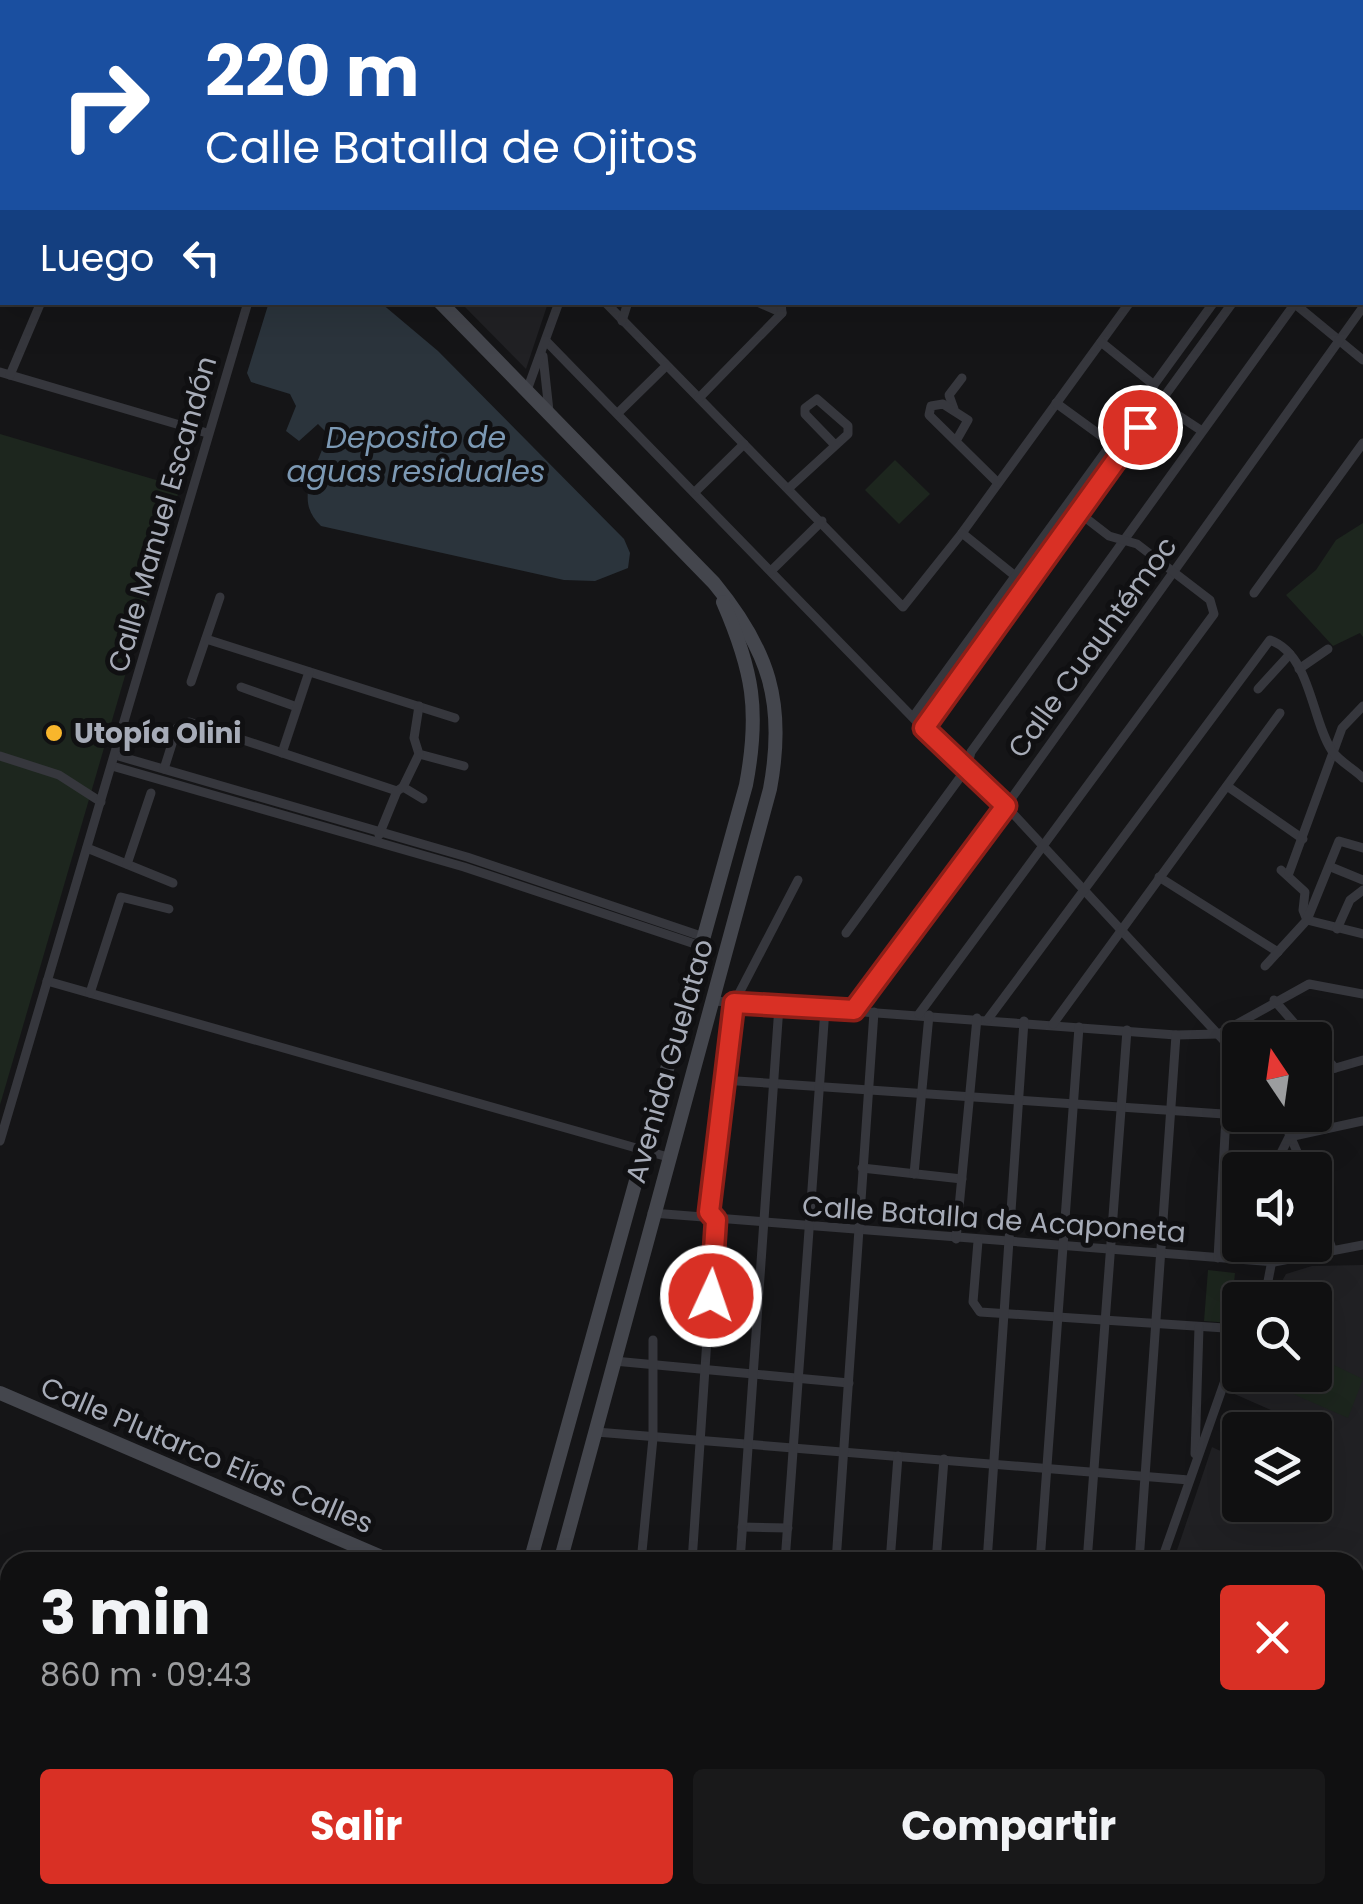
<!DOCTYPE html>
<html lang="es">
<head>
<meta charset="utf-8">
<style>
  :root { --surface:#101011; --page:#19191a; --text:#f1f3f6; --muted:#9c9d9f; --line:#303031; --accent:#d93025 }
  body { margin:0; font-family:Poppins,sans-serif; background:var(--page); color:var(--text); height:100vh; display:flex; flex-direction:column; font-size:38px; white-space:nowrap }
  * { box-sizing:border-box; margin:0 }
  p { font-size:32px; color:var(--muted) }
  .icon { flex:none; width:55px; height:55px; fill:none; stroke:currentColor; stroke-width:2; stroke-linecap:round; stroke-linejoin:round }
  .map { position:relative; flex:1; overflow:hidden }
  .sheet { position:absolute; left:0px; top:1552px; width:1365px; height:352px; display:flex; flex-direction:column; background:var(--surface); border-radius:30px 30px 0 0; box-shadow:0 10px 40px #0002,0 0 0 2px var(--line) }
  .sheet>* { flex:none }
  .banner { position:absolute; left:0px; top:0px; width:1365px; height:305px; box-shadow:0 10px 40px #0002,0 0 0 2px var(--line); background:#1a4fa0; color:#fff; overflow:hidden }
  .needle { width:65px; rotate:347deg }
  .controls { position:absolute; left:1222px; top:1022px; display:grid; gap:20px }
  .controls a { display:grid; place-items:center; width:110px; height:110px; border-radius:10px; background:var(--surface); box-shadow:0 10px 40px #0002,0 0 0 2px var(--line); font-size:50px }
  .pin { position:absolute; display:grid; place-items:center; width:85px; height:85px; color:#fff; margin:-42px; border:5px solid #fff; border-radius:50%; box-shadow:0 2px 10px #0007 }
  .me { position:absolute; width:110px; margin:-55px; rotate:3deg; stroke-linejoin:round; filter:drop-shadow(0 0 8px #0008) }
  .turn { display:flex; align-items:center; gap:35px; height:210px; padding:0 40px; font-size:45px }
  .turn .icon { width:130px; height:130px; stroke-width:2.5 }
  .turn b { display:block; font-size:70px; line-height:85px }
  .then { display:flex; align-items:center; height:95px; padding:0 40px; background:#0003; gap:20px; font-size:38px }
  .round { display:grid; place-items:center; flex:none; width:105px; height:105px; border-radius:10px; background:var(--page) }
  .summary { display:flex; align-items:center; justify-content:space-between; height:170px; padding:0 40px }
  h1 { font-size:60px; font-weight:700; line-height:75px }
  .primary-button { display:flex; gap:20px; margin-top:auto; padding:20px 40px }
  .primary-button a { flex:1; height:115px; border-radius:10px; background:var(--accent); color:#fff; font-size:40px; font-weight:700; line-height:115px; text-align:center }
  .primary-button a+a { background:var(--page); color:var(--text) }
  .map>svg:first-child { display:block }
</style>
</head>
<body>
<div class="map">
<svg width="1363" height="1904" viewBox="0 0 1363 1904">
  <rect width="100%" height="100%" fill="#151517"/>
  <!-- built -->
  <g fill="#212124">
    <polygon points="461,303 548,303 526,369"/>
    <polygon points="1363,1265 1363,1853 1355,1870 1355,1562 1173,1562 1212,1447 1240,1460 1240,1505 1315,1505 1315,1430 1265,1430 1273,1411 1230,1392 1240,1370 1240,1375 1315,1375 1315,1300 1271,1300 1286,1274 1312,1266"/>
  </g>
  <!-- green -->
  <g fill="#1d261e">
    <polygon points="0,434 180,487 0,1105"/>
    <polygon points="895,460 930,494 899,524 865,490"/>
    <polygon points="1363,523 1363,637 1360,633 1333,646 1286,595 1316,570 1336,540"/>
    <polygon points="1208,1270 1235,1273 1230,1323 1204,1321"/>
    <polygon points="1315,1356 1363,1379 1348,1418 1291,1393 1299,1375 1315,1375"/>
  </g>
  <!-- water -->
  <path fill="#2b343c" d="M269,302L381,303L438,351L624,539L630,553L628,568L595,581L564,580L321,526C291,498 320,467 327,433L318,424L299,441L286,431L296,406L290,394L251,382L247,373Z"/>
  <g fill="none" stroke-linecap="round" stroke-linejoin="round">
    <!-- street -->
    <g stroke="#36373d" stroke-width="9">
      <polyline points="116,0 122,2"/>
      <polyline points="169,0 174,2"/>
      <polyline points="1107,0 1115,2"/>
      <polyline points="1340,0 1347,2"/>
      <polyline points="656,2 657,0"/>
      <polyline points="725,2 726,0"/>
      <polyline points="918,2 919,0"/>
      <polyline points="1072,2 1073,0"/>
      <polyline points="1132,2 1133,0"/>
      <polyline points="1232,2 1233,0"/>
      <polyline points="1362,8 1363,8"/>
      <polyline points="0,22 2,22"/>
      <polyline points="1362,82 1363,82"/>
      <polyline points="1362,99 1363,99"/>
      <polyline points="0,121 2,121"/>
      <polyline points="1362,125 1363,124"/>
      <polyline points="1362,158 1363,158"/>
      <polyline points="1362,234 1363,234"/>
      <polyline points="1362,276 1363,276"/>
      <polyline points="605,302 903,607 962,533 1130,302"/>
      <polyline points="757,302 782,313"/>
      <polyline points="1295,304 1363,360"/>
      <polyline points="622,321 628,302"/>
      <polyline points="547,342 923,728 1006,806 1240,1058"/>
      <polyline points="1101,342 1154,385"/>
      <polyline points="543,356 549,411"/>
      <polyline points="0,372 207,433"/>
      <polyline points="10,375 41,302"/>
      <polyline points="526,393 559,302"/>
      <polyline points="699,398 782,313 781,302"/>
      <polyline points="1158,402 1202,431"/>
      <polyline points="1056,403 1111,443"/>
      <polyline points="954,409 949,395 962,378"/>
      <polyline points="618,413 666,366"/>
      <polyline points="956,441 968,420 943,404 931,406 929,415 998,483"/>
      <polyline points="789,488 848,434 848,426 817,399 805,408 805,414 835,445"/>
      <polyline points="696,491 744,444"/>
      <polyline points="962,533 1014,575"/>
      <polyline points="771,571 822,521"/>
      <polyline points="1254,593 1363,443"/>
      <polyline points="206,639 455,718"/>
      <polyline points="1299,669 1328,649"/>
      <polyline points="191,682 220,597"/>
      <polyline points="241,687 297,707"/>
      <polyline points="1258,689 1290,654"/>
      <polyline points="419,706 414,738 419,754 464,766"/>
      <polyline points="913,717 1214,302"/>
      <polyline points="923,728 1233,302"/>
      <polyline points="282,753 309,672"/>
      <polyline points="115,755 467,857 704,937"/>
      <polyline points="0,756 59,775 101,802"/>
      <polyline points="112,766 464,867 701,946"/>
      <polyline points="164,769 177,728 189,722 397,791 403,787 423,799"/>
      <polyline points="1227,786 1303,839"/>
      <polyline points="403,787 419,754"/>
      <polyline points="379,835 397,791"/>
      <polyline points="87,848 173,883"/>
      <polyline points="127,864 151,793"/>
      <polyline points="1331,867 1363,880"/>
      <polyline points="1281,870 1305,892 1303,910 1307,920"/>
      <polyline points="1289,873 1342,728 1363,706"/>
      <polyline points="1159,877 1278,952"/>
      <polyline points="1307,920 1363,934"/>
      <polyline points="1337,929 1350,900 1363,890"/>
      <polyline points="846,933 967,768 971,752 1296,302"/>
      <polyline points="1265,966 1307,920 1339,841 1363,848"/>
      <polyline points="47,981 668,1157"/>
      <polyline points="90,993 121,897 169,909"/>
      <polyline points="1274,1000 1309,1040"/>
      <polyline points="714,1001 1176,1035 1219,1034 1309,984 1363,994"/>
      <polyline points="854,1010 1006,806 1363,307"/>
      <polyline points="919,1014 1214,614 1210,600 1137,544 1109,536 1078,512"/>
      <path d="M988,1019L1270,640C1311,655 1311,719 1332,751C1340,762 1354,769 1363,778"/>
      <polyline points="1053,1024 1280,713"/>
      <polyline points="1315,1046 1335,1068"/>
      <polyline points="1315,1074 1363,1060"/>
      <polyline points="722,1080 1282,1118"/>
      <polyline points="1281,1115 1305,1170"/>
      <polyline points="0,1141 248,302"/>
      <polyline points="862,1168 962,1179"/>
      <polyline points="1280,1170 1281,1153 1289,1137 1363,1121"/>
      <polyline points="914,1174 929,1015"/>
      <polyline points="1315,1199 1332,1249"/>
      <polyline points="652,1213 1274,1262 1363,1245"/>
      <polyline points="956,1239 977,1018"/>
      <polyline points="978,1241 973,1302 980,1312 1240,1329"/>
      <polyline points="1218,1258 1230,1046"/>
      <polyline points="1258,1300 1268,1281 1275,1245"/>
      <polyline points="614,1361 849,1383"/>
      <polyline points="596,1432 1189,1480"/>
      <polyline points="1195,1454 1199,1327"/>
      <polyline points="742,1527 788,1528"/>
      <polyline points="641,1562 653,1438 653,1340"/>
      <polyline points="692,1562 715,1220 709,1212 734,1003 798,880"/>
      <polyline points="740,1562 779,1006"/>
      <polyline points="785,1562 825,1009"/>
      <polyline points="836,1562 874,1012"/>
      <polyline points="890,1562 898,1456"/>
      <polyline points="936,1562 944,1459"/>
      <polyline points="987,1562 1024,1021"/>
      <polyline points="1040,1562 1079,1027"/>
      <polyline points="1087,1562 1127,1030"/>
      <polyline points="1139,1562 1176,1035"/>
      <polyline points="1161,1562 1240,1338"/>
      <polyline points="666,1895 700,1904"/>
      <polyline points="816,1895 851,1904"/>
      <polyline points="794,1904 796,1895"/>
      <polyline points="1011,1904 1013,1895"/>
      <polyline points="1062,1904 1064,1895"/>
      <polyline points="1115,1904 1117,1895"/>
      <polyline points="1168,1904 1170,1895"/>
      <polyline points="1238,1904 1240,1895"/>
    </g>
    <!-- secondary -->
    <g stroke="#44464d" stroke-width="14">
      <polyline points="430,0 430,2"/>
      <polyline points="379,2 381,0"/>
      <path d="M440,302L714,583C769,650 786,703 770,789L560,1562"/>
      <polyline points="0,1393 393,1562"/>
      <path d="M530,1562L746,785C760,711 753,671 723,602"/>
      <polyline points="569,1895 571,1904"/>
      <polyline points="598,1895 600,1904"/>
      <polyline points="1324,1895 1351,1904"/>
      <polyline points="1352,1904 1363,1881"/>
    </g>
  </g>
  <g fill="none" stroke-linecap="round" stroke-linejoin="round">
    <!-- route casing -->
    <g stroke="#8d1f18" stroke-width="25">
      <polyline id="route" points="711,1296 716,1220 709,1212 734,1003 854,1010 1006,806 924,728 1140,427"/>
    </g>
    <!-- route -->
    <use href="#route" stroke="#d93025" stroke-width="18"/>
  </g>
  <!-- markers -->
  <circle fill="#f8b62c" stroke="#101012" stroke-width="4" cx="54" cy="733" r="10"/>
  <g text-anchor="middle" stroke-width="10" stroke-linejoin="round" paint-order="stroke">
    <!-- street labels -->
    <g font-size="28" fill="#a7acb8" stroke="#101012">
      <text transform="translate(162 514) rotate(-74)" y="10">Calle Manuel Escandón</text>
      <text transform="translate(1092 647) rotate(-54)" y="10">Calle Cuauhtémoc</text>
      <text transform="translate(669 1061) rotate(-74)" y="10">Avenida Guelatao</text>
      <text transform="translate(994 1219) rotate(4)" y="10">Calle Batalla de Acaponeta</text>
      <text transform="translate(207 1455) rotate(23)" y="10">Calle Plutarco Elías Calles</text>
    </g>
    <!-- poi labels -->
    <g font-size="28" font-weight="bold" fill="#a7acb8" stroke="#101012" text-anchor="start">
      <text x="74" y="743">Utopía Olini</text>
    </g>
    <!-- water labels -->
    <g font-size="30" font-style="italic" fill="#7c99b4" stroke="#101012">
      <text x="416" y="448">Deposito de<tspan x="416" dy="34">aguas residuales</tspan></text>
    </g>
  </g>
</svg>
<div class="controls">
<a><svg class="needle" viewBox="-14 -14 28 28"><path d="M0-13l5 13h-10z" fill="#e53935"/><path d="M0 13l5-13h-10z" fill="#9c9d9f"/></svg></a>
<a><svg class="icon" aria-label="sound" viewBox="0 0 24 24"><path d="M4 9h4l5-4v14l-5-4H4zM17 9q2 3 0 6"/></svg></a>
<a><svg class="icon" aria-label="search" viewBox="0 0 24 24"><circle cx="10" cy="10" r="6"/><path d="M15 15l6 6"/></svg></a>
<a><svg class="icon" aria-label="layers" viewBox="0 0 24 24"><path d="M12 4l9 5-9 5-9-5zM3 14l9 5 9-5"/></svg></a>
</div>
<div class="pin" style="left:1140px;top:427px;background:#d93025"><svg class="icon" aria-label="arrive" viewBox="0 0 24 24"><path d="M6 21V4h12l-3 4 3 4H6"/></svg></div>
<svg class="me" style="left:711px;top:1296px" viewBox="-20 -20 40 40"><circle r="17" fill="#d93025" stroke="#fff" stroke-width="3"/><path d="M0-11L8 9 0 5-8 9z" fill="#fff"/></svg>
<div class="banner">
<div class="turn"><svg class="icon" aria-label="right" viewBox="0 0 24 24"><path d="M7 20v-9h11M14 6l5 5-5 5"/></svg><div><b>220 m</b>Calle Batalla de Ojitos</div></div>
<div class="then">Luego<svg class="icon" aria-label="left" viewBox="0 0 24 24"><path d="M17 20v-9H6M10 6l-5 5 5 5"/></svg></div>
</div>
<section class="sheet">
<div class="summary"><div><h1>3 min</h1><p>860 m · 09:43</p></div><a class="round" style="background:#d93025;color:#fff"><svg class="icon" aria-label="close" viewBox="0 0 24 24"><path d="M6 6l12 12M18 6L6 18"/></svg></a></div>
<div class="primary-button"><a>Salir</a><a>Compartir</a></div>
</section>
</div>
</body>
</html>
